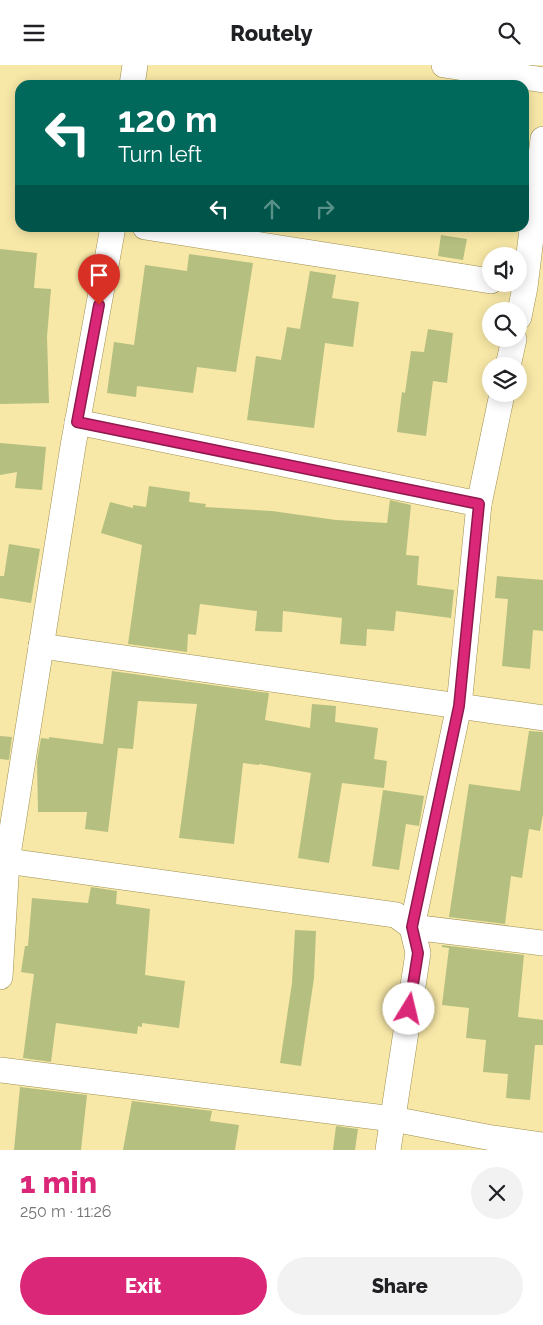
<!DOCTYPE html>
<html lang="en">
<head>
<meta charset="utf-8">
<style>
  :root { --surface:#fff; --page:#f2f2f2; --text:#202124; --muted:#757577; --accent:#db2777 }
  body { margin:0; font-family:Raleway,sans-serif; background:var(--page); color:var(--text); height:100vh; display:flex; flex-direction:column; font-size:19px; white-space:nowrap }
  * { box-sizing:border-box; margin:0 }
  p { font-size:16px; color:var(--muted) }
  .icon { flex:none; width:28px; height:28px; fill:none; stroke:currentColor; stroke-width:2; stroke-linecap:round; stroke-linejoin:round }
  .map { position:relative; height:1085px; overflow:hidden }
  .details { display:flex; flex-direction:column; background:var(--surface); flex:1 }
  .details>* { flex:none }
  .banner { position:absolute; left:15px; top:15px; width:514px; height:152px; border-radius:15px; box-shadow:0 2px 12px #0003; background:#00695c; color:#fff; overflow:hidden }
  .controls { position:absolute; left:482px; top:182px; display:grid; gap:10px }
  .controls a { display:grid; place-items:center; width:45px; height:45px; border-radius:50%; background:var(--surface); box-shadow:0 2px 12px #0003; font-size:25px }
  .pin { position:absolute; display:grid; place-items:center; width:42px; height:42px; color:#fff; margin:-51px -21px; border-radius:50% 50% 50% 0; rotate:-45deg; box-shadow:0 0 5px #0007 }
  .pin .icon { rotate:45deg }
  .me { position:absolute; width:55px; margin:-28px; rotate:9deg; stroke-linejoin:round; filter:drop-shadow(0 0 4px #0008) }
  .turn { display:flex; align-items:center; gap:18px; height:105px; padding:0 20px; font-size:22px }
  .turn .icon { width:65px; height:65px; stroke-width:2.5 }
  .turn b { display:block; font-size:35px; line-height:42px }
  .lanes { display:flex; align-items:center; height:48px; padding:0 20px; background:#0003; justify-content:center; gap:25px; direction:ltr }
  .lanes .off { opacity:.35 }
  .round { display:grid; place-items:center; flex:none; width:52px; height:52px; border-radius:26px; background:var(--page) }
  .head { display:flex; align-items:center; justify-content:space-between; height:85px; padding:0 20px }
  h1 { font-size:30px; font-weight:800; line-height:38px; color:var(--accent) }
  .action { display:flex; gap:10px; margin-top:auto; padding:10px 20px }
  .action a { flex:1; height:58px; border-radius:30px; background:var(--accent); color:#fff; font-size:20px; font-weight:800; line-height:58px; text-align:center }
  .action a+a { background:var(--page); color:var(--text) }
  header { display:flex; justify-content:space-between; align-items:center; height:65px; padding:0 20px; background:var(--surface); font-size:22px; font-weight:800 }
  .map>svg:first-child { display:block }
</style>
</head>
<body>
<header><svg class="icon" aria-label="menu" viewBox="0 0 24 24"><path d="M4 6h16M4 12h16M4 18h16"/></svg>Routely<svg class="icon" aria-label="search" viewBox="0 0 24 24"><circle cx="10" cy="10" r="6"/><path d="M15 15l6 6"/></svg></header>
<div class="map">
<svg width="543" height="1085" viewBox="0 0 543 1085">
  <rect width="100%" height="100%" fill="#f8e8a7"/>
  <!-- building -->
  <g fill="#b4bf80">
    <polygon points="441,170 467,174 463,195 438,191"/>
    <polygon points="0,184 37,188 34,223 51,224 47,272 49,338 0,339"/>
    <polygon points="189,189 253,198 236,307 197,302 193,328 137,321 136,332 107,328 114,277 134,280 145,200 187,206"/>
    <polygon points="310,206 336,210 332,233 359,237 353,282 325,278 314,363 247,355 256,291 281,295 287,262 300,264"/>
    <polygon points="428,264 453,268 447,318 433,316 426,371 397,367 402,327 405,328 411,286 424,287"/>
    <polygon points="0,378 46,382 42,425 15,423 17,407 0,410"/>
    <polygon points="149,421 190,427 189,437 206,439 205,442 272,446 336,455 387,458 390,435 411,440 406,490 419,491 417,520 454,525 451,553 396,546 394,566 367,564 366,581 340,579 342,553 283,546 282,567 255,566 257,546 200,539 196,570 188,569 187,587 128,579 142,480 101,468 110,437 133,443 133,440 146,442"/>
    <polygon points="9,479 40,484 31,538 0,533 0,511 4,511"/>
    <polygon points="497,511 543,515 543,566 533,565 530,604 502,601 508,534 495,533"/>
    <polygon points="112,606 269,628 265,655 310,663 312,639 336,641 335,657 378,663 374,694 387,696 384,723 342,718 329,798 298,793 311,708 259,699 259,700 243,698 234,779 179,773 197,639 138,636 133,684 118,683 108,767 85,764 87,747 38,747 37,696 41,673 49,674 49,672 103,679"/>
    <polygon points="529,666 543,667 543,749 540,766 529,764 522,813 511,811 505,859 449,852 469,719 520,726"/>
    <polygon points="0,671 12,672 9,695 0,694"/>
    <polygon points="383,725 424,731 419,761 406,759 399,805 372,801"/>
    <polygon points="91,822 117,826 116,839 150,844 145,910 185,916 179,963 142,958 142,962 138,961 137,969 56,958 51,997 23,993 34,909 21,907 25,881 28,881 32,833 88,838"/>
    <polygon points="295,865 316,866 314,913 301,1001 280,998 292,918"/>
    <polygon points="442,880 524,890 518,952 543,955 543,980 535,980 530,1035 506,1033 508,1009 483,1007 486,975 466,973 469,943 442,940 449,883 442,882"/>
    <polygon points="20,1022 87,1030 81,1085 14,1085"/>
    <polygon points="132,1036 212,1046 210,1056 239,1060 235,1085 123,1085"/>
    <polygon points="336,1061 358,1064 355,1085 333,1085"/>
  </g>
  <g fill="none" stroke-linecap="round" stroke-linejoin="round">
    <!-- street casing -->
    <g stroke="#9e8f50" stroke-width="26">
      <g id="street">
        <polyline points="444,0 543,15"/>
        <polyline points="132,20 135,0"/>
        <polyline points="145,162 491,216"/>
        <polyline points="519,252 525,222 543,74"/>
        <polyline points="508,301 514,274"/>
        <polyline points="77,357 479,439"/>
        <polyline points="41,581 543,653"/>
        <polyline points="7,796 396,850 412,862 543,878"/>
        <polyline points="0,912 7,796 73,381 113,162"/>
        <polyline points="0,1005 393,1054 492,1073 543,1080"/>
        <polyline points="388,1085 418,888 412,862 459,641 479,439 502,329"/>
      </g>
    </g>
    <!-- street -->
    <use href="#street" stroke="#fff" stroke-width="25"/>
  </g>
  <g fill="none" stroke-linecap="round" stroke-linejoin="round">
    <!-- route casing -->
    <g stroke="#8e194d" stroke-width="12">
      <polyline id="route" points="99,240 77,357 479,439 459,641 412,862 418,888 409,944"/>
    </g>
    <!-- route -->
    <use href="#route" stroke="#db2777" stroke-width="9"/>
  </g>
</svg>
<div class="controls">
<a><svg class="icon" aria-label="sound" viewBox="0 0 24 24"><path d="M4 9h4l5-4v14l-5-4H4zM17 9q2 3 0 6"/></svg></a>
<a><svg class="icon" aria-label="search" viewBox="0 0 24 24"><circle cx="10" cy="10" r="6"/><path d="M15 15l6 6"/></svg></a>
<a><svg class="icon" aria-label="layers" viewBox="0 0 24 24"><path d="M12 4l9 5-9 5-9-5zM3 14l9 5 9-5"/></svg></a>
</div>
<div class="pin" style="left:99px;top:240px;background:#d93025"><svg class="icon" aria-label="arrive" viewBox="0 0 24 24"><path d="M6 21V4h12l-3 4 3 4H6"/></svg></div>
<svg class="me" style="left:409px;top:944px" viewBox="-20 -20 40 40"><circle r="19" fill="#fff"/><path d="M0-13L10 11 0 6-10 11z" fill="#db2777"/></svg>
<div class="banner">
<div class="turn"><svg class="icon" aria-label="left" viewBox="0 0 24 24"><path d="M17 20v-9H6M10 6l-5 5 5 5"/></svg><div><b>120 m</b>Turn left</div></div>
<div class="lanes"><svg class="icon" aria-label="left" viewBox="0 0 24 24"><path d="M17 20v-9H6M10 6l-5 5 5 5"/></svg><svg class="icon off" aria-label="ahead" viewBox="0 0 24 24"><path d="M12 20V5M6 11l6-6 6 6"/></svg><svg class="icon off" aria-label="right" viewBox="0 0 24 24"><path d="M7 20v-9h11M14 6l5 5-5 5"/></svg></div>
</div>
</div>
<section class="details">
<div class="head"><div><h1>1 min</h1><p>250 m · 11:26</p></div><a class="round"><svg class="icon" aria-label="close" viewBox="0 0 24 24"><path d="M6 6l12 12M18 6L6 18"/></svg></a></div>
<div class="action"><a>Exit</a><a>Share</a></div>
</section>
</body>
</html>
